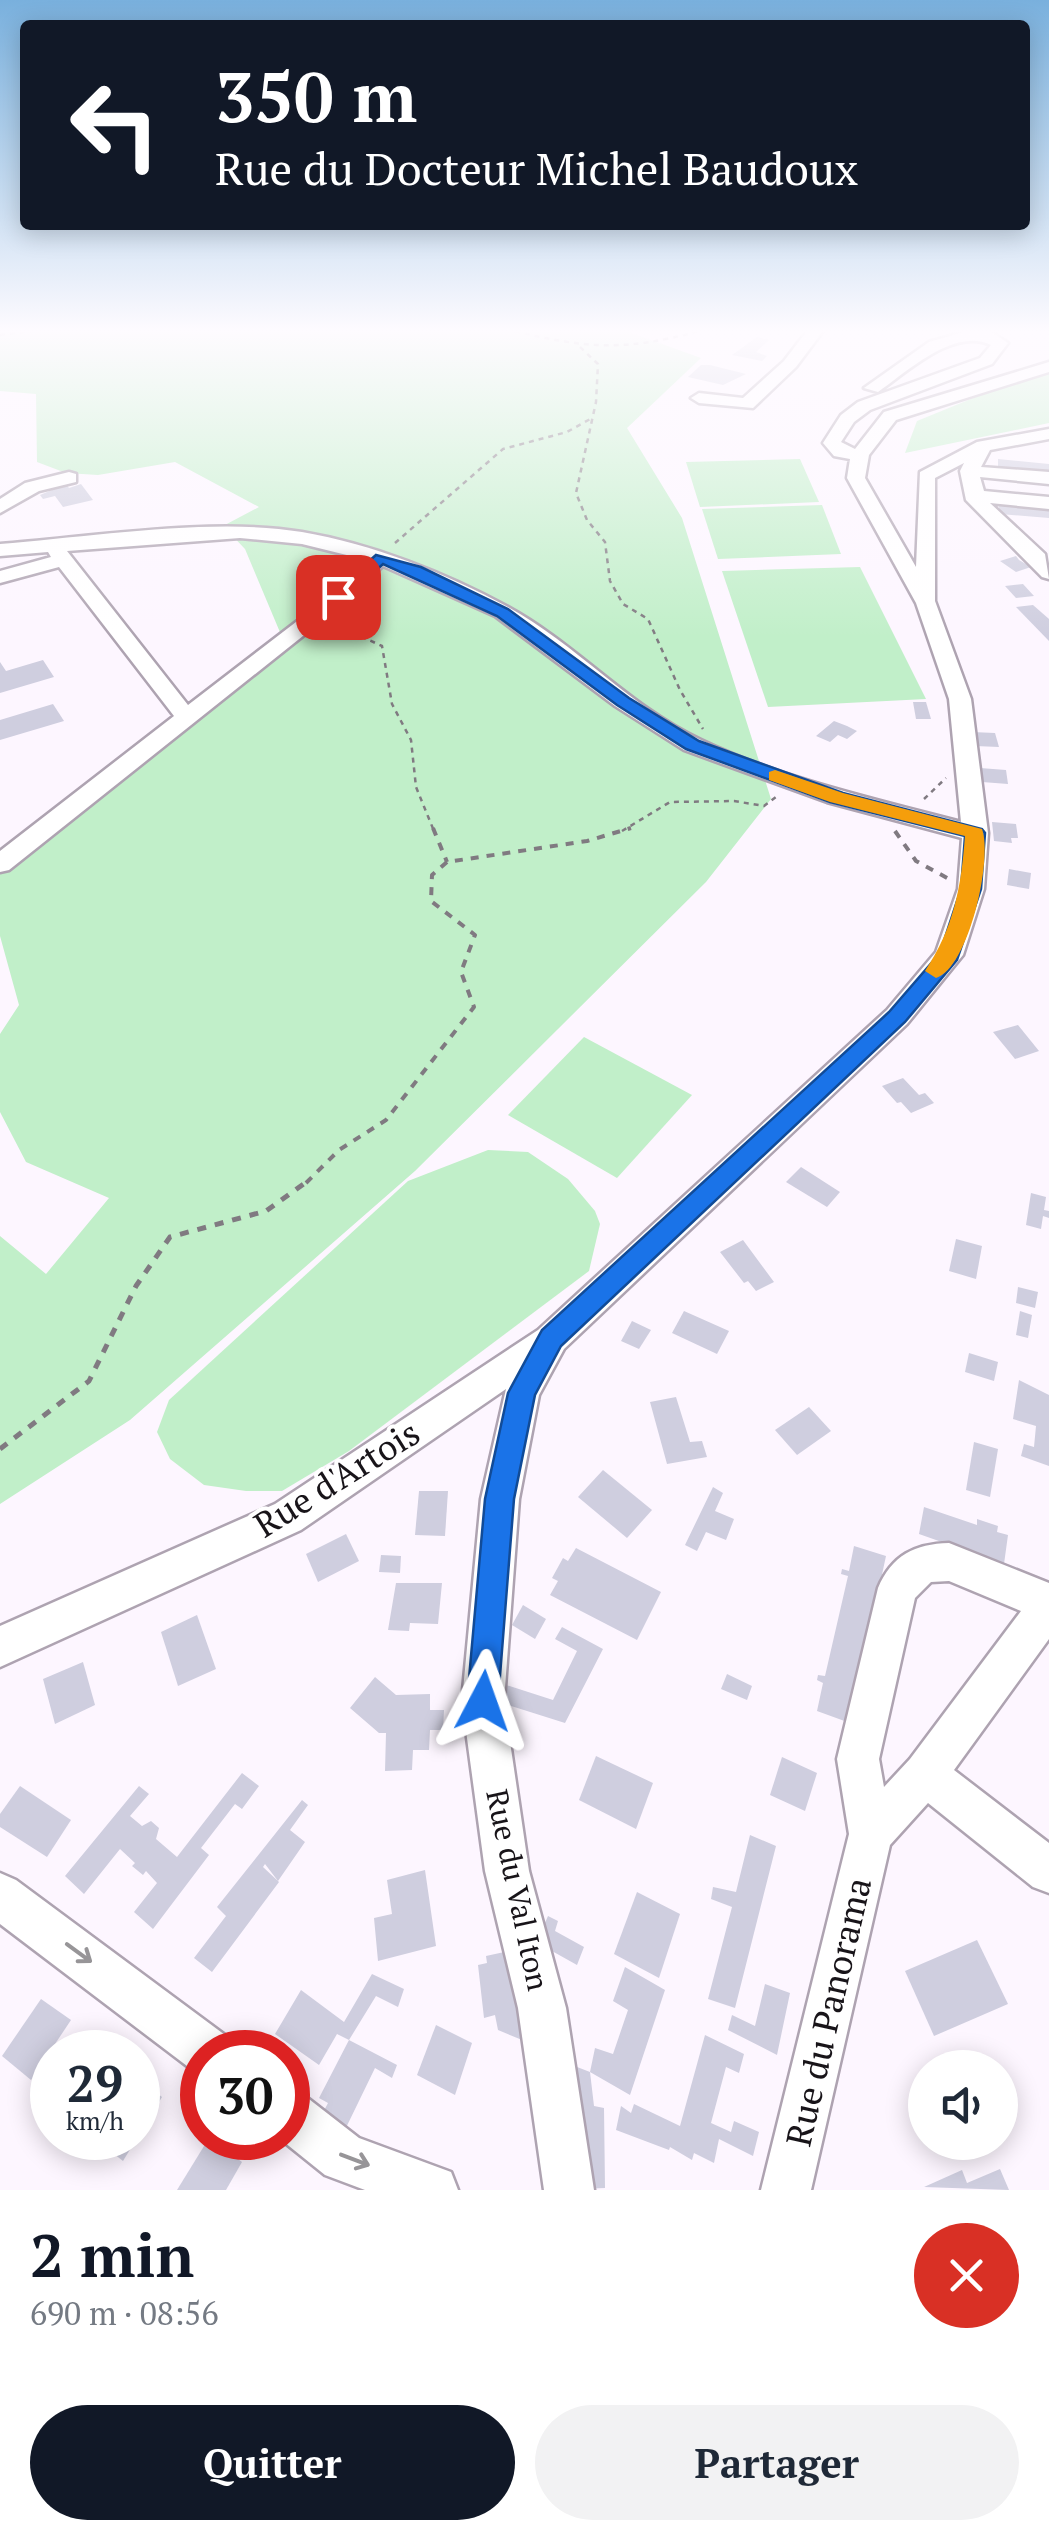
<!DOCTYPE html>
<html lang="fr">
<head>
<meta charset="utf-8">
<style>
  :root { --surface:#fff; --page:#f2f2f3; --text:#1f2937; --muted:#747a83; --accent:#111827 }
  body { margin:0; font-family:"PT Serif",serif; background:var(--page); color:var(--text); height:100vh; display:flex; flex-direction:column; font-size:38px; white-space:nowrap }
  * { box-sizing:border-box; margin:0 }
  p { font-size:32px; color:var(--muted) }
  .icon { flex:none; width:55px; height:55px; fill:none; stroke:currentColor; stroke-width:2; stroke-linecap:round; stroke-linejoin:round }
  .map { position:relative; height:2190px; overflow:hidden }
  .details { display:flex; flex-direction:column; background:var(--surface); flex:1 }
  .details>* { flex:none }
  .hud { position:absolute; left:20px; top:20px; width:1010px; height:210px; border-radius:10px; box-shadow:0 5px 25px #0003; background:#111827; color:#fff; overflow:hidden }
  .controls { position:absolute; left:908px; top:2050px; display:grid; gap:20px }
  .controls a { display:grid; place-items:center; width:110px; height:110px; border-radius:50%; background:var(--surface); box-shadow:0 5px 25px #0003; font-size:50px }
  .speed { position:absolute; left:30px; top:2030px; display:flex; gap:20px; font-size:50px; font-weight:700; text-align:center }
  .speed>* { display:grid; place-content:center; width:130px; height:130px; border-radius:50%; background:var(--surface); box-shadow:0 5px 25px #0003; line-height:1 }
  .speed small { font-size:25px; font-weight:400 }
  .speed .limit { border:15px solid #d22; background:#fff; color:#111 }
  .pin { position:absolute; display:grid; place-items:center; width:85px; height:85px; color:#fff; margin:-42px; border-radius:20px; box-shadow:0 5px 15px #0006 }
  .me { position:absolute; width:110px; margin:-55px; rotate:4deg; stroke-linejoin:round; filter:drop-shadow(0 0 8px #0008) }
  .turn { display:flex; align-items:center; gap:35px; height:210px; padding:0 30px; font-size:45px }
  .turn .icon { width:130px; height:130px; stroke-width:2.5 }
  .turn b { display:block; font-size:70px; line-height:85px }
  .round { display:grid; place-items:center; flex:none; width:105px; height:105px; border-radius:52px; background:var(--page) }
  .summary { display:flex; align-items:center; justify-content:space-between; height:170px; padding:0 30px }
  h1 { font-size:60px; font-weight:600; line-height:75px; color:var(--accent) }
  .button { display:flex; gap:20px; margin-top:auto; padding:20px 30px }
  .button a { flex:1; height:115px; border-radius:60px; background:var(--accent); color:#fff; font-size:40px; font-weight:600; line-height:115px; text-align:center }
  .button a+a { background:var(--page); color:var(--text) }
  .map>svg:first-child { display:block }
</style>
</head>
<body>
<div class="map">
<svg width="1049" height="2190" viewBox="0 0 1049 2190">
  <rect width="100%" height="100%" fill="#fdf6ff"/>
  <!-- green -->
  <g fill="#c1efc9">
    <polygon points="0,331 639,331 629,332 701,358 627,428 682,518 771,799 706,882 415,1171 130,1420 0,1504 0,1236 46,1274 109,1198 26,1162 0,1112 0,1034 19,1005 0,936 0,873 282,637 245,549 223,526 259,507 175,462 98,475 66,473 37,462 36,394 0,391"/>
    <polygon points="1049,367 1049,423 905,453 917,421"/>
    <polygon points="800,459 819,502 700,507 686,462"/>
    <polygon points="822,505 841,554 718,559 702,509"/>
    <polygon points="860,567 926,699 768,707 722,571"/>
    <polygon points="584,1037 692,1095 617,1178 508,1115"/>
    <polygon points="488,1150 528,1152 568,1179 595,1211 600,1224 589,1271 349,1451 282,1491 246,1491 204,1485 170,1459 157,1432 169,1400 408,1181"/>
  </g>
  <!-- building -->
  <g fill="#cfcedf">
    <polygon points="757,337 769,340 756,352 767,356 762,361 732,355"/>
    <polygon points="701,365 710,365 746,374 723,385 688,377"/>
    <polygon points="998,459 1049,464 1049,471 998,467"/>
    <polygon points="66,484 69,488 81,484 93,500 63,507 55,496 43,499 40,495"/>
    <polygon points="999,505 1049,510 1049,518 999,514"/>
    <polygon points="1016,556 1019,560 1031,567 1016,572 1000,561"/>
    <polygon points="1023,584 1034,596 1016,598 1005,586"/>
    <polygon points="1033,605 1049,619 1049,641 1016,607"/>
    <polygon points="43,660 54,677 0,693 0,662 6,671"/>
    <polygon points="913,702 926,702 931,719 916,719"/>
    <polygon points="53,704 64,721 0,740 0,720"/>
    <polygon points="834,721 847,726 857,731 847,739 838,735 830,742 816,736"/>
    <polygon points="972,732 995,733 999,747 975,746"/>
    <polygon points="980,768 1006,770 1008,784 982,782"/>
    <polygon points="992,822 1016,824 1018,838 1011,838 1012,843 994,841"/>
    <polygon points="1009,869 1031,873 1029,889 1007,885"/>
    <polygon points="1018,1025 1039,1051 1015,1059 993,1032"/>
    <polygon points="903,1078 919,1095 925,1093 934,1103 911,1113 901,1102 897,1103 882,1086"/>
    <polygon points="801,1167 840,1192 827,1207 786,1182"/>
    <polygon points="1031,1193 1046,1197 1044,1210 1049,1211 1049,1218 1043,1216 1041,1229 1026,1225"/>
    <polygon points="956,1239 982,1246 976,1279 949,1271"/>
    <polygon points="743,1240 774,1282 756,1291 748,1281 744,1283 720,1252"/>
    <polygon points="1018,1287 1038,1292 1035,1308 1016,1303"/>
    <polygon points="684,1311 729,1331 717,1354 672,1333"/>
    <polygon points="1020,1311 1032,1315 1028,1338 1016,1335"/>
    <polygon points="632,1321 651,1330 639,1349 621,1341"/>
    <polygon points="969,1353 998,1362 994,1381 965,1372"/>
    <polygon points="1019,1380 1049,1395 1049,1466 1021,1456 1024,1444 1034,1447 1036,1426 1013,1419"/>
    <polygon points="676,1397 690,1442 702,1441 707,1457 667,1464 650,1402"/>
    <polygon points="809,1407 831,1431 797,1455 775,1430"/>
    <polygon points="974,1442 998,1449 990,1497 966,1490"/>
    <polygon points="603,1470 652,1510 627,1538 578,1497"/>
    <polygon points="713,1487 723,1493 715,1511 734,1519 726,1540 706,1532 697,1551 685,1545"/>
    <polygon points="419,1491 448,1491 445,1536 415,1535"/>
    <polygon points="924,1507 977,1525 977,1519 998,1526 997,1532 1008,1535 1004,1564 919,1534"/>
    <polygon points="346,1534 359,1561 318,1582 306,1554"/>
    <polygon points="854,1546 886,1556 850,1723 817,1711 823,1683 817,1680 818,1675 825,1676 848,1576 841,1574 842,1569 849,1571"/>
    <polygon points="576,1548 661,1592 637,1640 550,1595 558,1581 552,1578 563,1558 568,1561"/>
    <polygon points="381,1555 401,1556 400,1573 379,1572"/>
    <polygon points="396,1583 442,1583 438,1624 410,1623 409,1631 388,1630"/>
    <polygon points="523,1605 546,1619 535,1639 512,1625"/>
    <polygon points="197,1615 216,1669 178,1686 161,1632"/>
    <polygon points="562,1627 603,1649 565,1723 502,1703 500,1683 553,1700 577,1651 555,1639"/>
    <polygon points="83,1662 95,1705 55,1724 43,1679"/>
    <polygon points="727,1674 752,1686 747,1700 721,1689"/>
    <polygon points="375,1677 396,1695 430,1694 430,1710 444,1710 443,1730 430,1730 429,1750 413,1750 412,1770 385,1771 386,1733 379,1733 350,1708"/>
    <polygon points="596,1756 653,1783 636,1829 579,1800"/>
    <polygon points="782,1757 817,1773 805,1811 770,1795"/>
    <polygon points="242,1773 259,1786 242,1809 235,1804 201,1848 209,1855 153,1929 134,1912 157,1883 146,1871 143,1875 132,1866 135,1863 120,1849 84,1894 65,1876 139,1786 149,1794 130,1816 142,1826 151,1821 159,1828 156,1839 177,1857"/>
    <polygon points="20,1786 71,1820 47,1857 0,1827 0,1814"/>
    <polygon points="302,1800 308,1805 290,1830 305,1842 278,1881 265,1864 263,1867 279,1882 212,1972 194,1958 226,1916 217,1907"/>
    <polygon points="750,1835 776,1846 735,2008 708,1999 732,1907 711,1899 713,1887 736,1892"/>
    <polygon points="425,1870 436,1946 378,1961 374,1918 392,1914 387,1880"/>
    <polygon points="637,1892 680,1914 659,1978 614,1954"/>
    <polygon points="548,1916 558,1921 555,1931 584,1947 577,1965 543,1946 540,1923 544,1925"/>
    <polygon points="977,1940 1008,2004 934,2036 905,1971"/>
    <polygon points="513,1950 527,2042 498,2030 495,2015 484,2018 478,1965 487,1963 486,1956"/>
    <polygon points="625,1967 665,1990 630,2095 590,2072 595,2048 613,2054 628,2010 613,2001"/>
    <polygon points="372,1974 404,1989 398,2007 376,1996 349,2040 337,2034 319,2065 275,2034 301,1990 344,2022"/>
    <polygon points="765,1984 790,1993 777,2055 728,2030 732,2015 755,2026"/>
    <polygon points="41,1999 71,2020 31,2080 2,2056"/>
    <polygon points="436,2025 472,2043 455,2095 417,2075"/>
    <polygon points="705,2035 744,2054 739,2073 726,2067 711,2123 731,2132 734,2121 759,2132 753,2156 719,2139 714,2163 694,2153 692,2160 670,2147 669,2150 616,2130 621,2106 631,2113 634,2104 680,2126"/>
    <polygon points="349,2040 397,2065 392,2078 375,2068 341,2138 318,2122 328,2103 319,2098"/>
    <polygon points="559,2060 590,2072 594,2106 604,2108 605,2188 580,2189"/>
    <polygon points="138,2079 162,2097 138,2137"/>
    <polygon points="94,2138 137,2138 123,2161"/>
    <polygon points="209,2138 242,2162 226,2190 177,2190"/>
    <polygon points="1000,2169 1009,2190 924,2187 962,2170 967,2183"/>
  </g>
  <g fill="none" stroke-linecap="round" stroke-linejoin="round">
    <!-- minor casing -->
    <g stroke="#aea3b1" stroke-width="5">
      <g id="minor">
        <polygon points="807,331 823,331 796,367 753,408 699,403 691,398 699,393 743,398 784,361"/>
        <path d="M967,331H990L1008,343L992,364L870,410L854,422L841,442L855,449L884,412L1049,362V372L896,420L869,455L865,478L916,567L920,472L977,442L1049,429V439L990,450L981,467L1049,472V484L980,477L984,491L1049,497V509L990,503L1045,554L1049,579L1042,577L966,500L960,471L964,463L935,478V601L971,699L988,833L984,889L963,955L907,1024L564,1349L539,1395L519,1499L504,1701L529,1871L566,2008L594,2190H544L518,2008L485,1871L462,1701L481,1499L506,1389L301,1530L0,1667V1626L275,1504L538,1330L887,1010L936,952L958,889L962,838L827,802L684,750L615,706L495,616L383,566L323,620L9,870L0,872V851L174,716L59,567L0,583V571L51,557L48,552L0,556V544C91,537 214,517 302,532C372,544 446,573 508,607C576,644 630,707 701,740C780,778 877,800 961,822L949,699L916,603L847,478L850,459L834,456L823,443L841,415L858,402L980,358L991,345C954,327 907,372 878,392L864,388L929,342ZM240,538L302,544L367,560L309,612L188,705L67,551Z"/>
        <polygon points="69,472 76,474 76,482 39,491 0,513 0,499 25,483"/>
        <path d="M949,1543L1049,1583V1639L954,1770L1049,1843V1893L1033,1887L928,1803L890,1845L811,2190H761L849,1834L837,1759L878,1588C892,1555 915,1544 949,1543ZM949,1581L1021,1611L910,1759L884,1787L879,1759L915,1598L931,1582Z"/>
        <polygon points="0,1873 16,1880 225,2035 232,2052 202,2052 202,2074 191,2069 0,1924"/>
        <polygon points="288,2088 305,2096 359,2138 451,2172 458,2190 365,2190 325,2175 279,2138 288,2138"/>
      </g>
    </g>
    <!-- path-far2 -->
    <g stroke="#807a81" stroke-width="2.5" stroke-dasharray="5 5" stroke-linecap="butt">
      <path d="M515,331C588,349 626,351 699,331"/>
      <polyline points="0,335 31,331"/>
      <polyline points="580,347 598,364 596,402 576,493 587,520 605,542 610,581 623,604 648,619 680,690 703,729"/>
      <polyline points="395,543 503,449 567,432 592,418"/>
      <polyline points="334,624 382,646 392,704 411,740 416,787 434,831"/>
      <polyline points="924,799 946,778"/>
      <polyline points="622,831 670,802 734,801 764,806 776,797"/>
    </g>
    <!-- path-far1 -->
    <g stroke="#807a81" stroke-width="4" stroke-dasharray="8 8" stroke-linecap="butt">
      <polyline points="433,828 447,862"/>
      <polyline points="895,831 916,861 949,879"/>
      <polyline points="306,1183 339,1150 386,1120 474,1007 461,972 475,935 431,901 432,875 447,862 587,841 631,828"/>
    </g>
    <!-- path -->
    <polyline stroke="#807a81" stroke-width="5" stroke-dasharray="9 9" stroke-linecap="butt" points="0,1449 89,1381 136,1286 170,1237 266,1211 309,1180"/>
    <!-- minor -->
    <use href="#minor" fill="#fff" fill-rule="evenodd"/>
  </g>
  <!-- one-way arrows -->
  <defs><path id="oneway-shaft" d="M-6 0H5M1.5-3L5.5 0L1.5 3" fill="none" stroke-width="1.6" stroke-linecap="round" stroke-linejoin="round" transform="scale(2.5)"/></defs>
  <g stroke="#979598">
    <use href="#oneway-shaft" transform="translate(79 1953) rotate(36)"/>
    <use href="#oneway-shaft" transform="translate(355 2160) rotate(21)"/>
  </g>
  <!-- sky -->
  <linearGradient id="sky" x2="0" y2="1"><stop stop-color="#79b0dd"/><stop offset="0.52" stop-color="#fefbff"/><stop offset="1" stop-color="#fefbff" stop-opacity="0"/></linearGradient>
  <rect width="1049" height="637" fill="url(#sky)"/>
  <!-- route -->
  <polygon fill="#1a73e8" stroke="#114b97" stroke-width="2.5" points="376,555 421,567 508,609 629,698 699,741 843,793 982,829 985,833 981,889 957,960 905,1022 561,1346 535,1395 514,1499 498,1701 494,1712 483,1717 472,1712 467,1701 485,1499 508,1393 542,1330 889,1012 940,953 961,889 965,836 830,802 686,749 617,705 497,616 383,564 344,600 332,600 332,594"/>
  <!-- slow -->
  <path fill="#f59e0b" d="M775,770L843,793L982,829C993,858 969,968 936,978L925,971C954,927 961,888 965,836L830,802L769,780V772Z"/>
  <g text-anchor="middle" stroke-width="8" stroke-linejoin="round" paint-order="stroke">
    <!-- street labels -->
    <g font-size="30" fill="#181419" stroke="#fff">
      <text transform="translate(517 1890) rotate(78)" y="10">Rue du Val Iton</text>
    </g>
    <!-- near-street labels -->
    <g font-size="35" fill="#181419" stroke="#fff">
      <text transform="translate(337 1479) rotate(-32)" y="12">Rue d'Artois</text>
      <text transform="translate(829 2012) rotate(-77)" y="12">Rue du Panorama</text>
    </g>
  </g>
</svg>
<div class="controls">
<a><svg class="icon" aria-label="sound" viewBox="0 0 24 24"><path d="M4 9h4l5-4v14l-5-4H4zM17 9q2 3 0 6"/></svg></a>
</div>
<div class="speed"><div>29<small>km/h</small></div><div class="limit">30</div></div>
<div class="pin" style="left:338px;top:597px;background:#d93025"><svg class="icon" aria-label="arrive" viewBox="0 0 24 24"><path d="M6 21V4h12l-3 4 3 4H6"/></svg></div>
<svg class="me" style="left:483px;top:1701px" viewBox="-20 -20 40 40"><path d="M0-17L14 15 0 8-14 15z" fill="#1a73e8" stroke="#fff" stroke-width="4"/></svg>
<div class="hud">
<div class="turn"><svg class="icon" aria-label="left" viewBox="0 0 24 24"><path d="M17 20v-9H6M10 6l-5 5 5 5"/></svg><div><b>350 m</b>Rue du Docteur Michel Baudoux</div></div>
</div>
</div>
<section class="details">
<div class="summary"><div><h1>2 min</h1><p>690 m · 08:56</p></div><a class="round" style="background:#d93025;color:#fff"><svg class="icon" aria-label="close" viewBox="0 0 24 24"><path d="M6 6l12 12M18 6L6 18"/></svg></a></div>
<div class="button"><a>Quitter</a><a>Partager</a></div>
</section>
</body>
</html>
